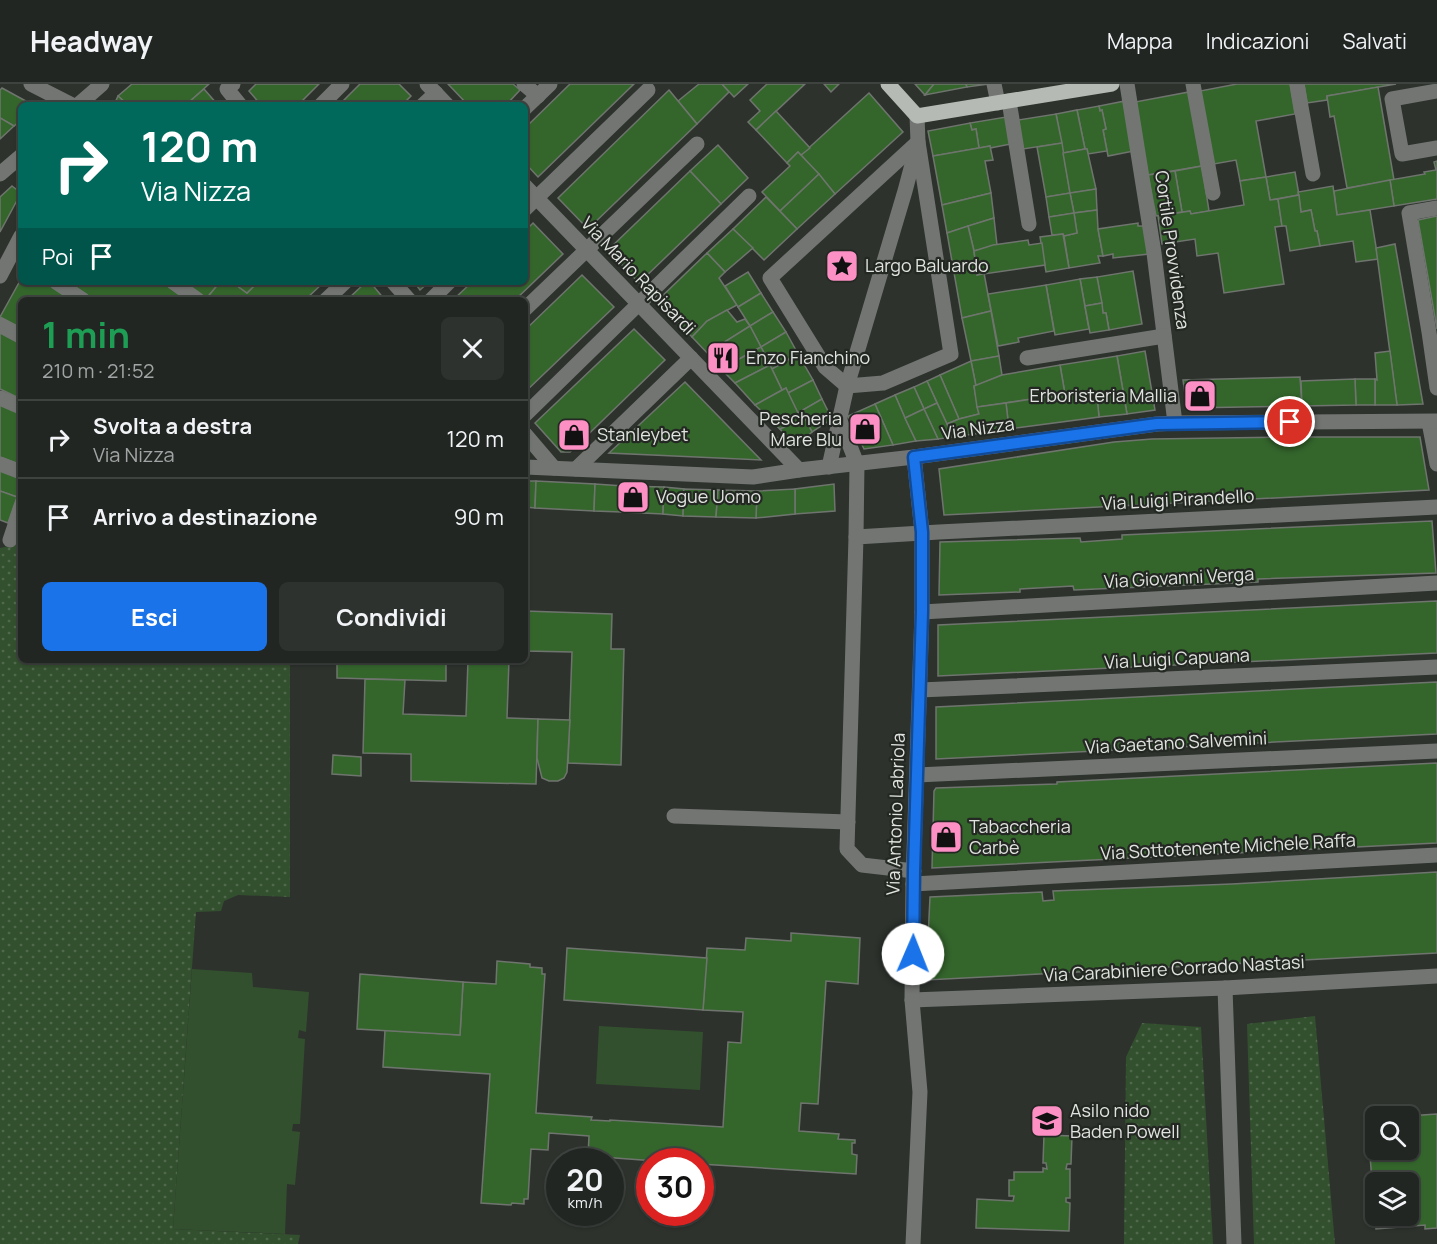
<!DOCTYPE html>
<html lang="it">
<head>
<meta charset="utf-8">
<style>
  :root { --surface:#222622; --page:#2e322f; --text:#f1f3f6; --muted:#a2a5a5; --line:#3f4340; --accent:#1a73e8 }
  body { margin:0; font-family:Manrope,sans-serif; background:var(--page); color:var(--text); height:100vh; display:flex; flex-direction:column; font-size:22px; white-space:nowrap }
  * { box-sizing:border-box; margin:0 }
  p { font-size:20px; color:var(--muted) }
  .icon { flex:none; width:33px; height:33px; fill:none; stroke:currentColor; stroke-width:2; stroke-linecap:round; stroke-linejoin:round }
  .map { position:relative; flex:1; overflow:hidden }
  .sheet { position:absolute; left:18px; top:213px; width:510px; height:366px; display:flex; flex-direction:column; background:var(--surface); border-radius:9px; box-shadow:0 2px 4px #0004,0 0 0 2px var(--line) }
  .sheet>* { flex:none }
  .top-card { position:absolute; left:18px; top:18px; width:510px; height:183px; border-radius:9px; box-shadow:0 2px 4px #0004,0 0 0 2px var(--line); background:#00695c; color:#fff; overflow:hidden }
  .tools { position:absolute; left:1365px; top:1022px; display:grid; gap:12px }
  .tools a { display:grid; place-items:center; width:54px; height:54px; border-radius:9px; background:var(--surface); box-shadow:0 2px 4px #0004,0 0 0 2px var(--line); font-size:30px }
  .speed { position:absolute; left:546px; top:1064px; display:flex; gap:12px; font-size:30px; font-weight:700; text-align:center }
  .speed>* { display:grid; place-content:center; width:78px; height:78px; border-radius:50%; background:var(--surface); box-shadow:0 2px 4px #0004,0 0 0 2px var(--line); line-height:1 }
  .speed small { font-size:15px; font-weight:400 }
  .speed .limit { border:9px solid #d22; background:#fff; color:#111 }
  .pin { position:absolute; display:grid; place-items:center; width:51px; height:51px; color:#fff; margin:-26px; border:3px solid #fff; border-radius:50%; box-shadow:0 2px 6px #0007 }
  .me { position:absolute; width:66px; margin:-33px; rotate:1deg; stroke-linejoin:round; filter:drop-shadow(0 0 4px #0008) }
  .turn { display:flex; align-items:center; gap:21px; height:126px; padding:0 24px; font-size:27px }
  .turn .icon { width:78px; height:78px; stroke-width:2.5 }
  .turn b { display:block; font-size:42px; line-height:51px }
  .then { display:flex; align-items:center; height:57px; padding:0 24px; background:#0003; gap:12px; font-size:22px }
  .round { display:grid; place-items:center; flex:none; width:63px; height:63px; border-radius:9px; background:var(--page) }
  .headline { display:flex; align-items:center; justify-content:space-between; height:102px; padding:0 24px }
  h1 { font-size:36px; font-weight:700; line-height:45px; color:#1e9e55 }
  .action { display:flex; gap:12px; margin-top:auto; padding:12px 24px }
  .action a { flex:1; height:69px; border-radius:9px; background:var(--accent); color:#fff; font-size:24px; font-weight:700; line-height:69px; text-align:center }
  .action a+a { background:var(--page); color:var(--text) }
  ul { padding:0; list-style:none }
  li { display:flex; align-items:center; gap:18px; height:78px; padding:0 24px; border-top:2px solid var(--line) }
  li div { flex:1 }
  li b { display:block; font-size:22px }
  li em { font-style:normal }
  header { display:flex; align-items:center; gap:36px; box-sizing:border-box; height:84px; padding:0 30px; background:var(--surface); border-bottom:2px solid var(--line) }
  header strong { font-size:28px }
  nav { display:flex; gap:33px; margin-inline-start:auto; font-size:21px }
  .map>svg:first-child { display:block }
</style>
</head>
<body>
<header>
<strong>Headway</strong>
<nav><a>Mappa</a><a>Indicazioni</a><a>Salvati</a></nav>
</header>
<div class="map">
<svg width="1437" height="1160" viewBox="0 0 1437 1160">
  <defs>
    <pattern id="grass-dots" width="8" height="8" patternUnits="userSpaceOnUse" patternTransform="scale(1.5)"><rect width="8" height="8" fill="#33502e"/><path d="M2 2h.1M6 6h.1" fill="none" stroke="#50694c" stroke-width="1.8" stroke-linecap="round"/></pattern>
  </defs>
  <rect width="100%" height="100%" fill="#2d322d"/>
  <!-- grass -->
  <g fill="url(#grass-dots)">
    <polygon points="21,460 21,576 290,576 290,813 238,811 224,817 221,827 196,828 173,1145 300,1151 298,1160 0,1160 0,464"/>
    <polygon points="1315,932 1335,1160 1254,1160 1247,940"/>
    <polygon points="1142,939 1201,943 1213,1160 1124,1160 1126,973"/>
  </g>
  <!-- garden -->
  <g fill="#33502e">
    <polygon points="192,885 252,889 253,903 309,908 306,948 299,946 298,954 305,955 300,1040 293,1040 292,1047 300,1048 295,1101 287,1100 285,1150 173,1145"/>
    <polygon points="599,942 703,948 700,1006 596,1000"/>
  </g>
  <!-- building -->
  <g fill="#34662c" stroke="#6f756e" stroke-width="1.5" fill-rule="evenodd">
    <polygon points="132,0 209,0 186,21 128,21 118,12"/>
    <polygon points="256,0 319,0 298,21 261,21 249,7"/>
    <polygon points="360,0 399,0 411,12 402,21 339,21"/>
    <polygon points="448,0 513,0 520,6 506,21 468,21"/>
    <polygon points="570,0 634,0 538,93 525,79 525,44"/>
    <polygon points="699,0 722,0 729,8 697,40 678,17"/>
    <polygon points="722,0 748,0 734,13"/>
    <polygon points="767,0 805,0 756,46 748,38 760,27 750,16"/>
    <polygon points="824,0 839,0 831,8"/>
    <polygon points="915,0 934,0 925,11"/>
    <polygon points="934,0 966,0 967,3 925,11"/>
    <polygon points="966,0 989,0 967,3"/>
    <polygon points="1237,0 1290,0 1295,30 1256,37 1266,93 1240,97 1236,76 1214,80 1200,7"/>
    <polygon points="1304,0 1396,0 1327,12 1327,16 1307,19"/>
    <polygon points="1378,3 1394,96 1347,104 1334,32 1330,33 1327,12"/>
    <polygon points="2,4 33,21 21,21 21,36 14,42 0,34 0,6"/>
    <polygon points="204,5 218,21 192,21 189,18"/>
    <polygon points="669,6 697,40 588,145 558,114"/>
    <polygon points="1189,8 1202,82 1148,91 1135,18"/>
    <polygon points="869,9 903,48 835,110 801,71"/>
    <polygon points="118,12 128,21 114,21"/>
    <polygon points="1125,17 1134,67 1108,72 1103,46 1106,45 1102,26 1100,27 1099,22"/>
    <polygon points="1099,22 1100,27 1102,26 1106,45 1103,46 1107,67 1088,70 1087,65 1085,65 1077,26"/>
    <polygon points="1077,26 1085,65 1063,69 1056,30"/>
    <polygon points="776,27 810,64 801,71 798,68 787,79 756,46"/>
    <polygon points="1056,30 1062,59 1023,65 1018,36"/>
    <polygon points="1006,33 1011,60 990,64 990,62 979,64 976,45 972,46 970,39"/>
    <polygon points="0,34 14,42 0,55"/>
    <polygon points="970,39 972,46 976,45 979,64 933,72 928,47"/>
    <polygon points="1062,59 1070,109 1046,113 1037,63"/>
    <polygon points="718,61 748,94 721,120 690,87"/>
    <polygon points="990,62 993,76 985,77 991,109 942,121 933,72"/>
    <polygon points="1085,65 1087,65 1096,105 1070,109 1063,69"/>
    <polygon points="798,68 819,90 780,127 762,108 790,82 787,79"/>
    <polygon points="1437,77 1437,115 1394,122 1390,96 1425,90 1424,88 1436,86 1434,78"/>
    <polygon points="1202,82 1209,127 1191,130 1190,127 1182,128 1175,87"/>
    <polygon points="690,87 721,120 639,199 608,166"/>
    <polygon points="1175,87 1182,128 1156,132 1148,91"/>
    <polygon points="1295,88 1299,111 1270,116 1266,93"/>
    <polygon points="819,90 835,110 797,145 780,127"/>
    <polygon points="1266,93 1270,116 1278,115 1282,142 1275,143 1284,200 1224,209 1218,169 1197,172 1195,155 1162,160 1158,132 1190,127 1191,130 1244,121 1240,97"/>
    <polygon points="1390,96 1394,122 1337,131 1334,107"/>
    <polygon points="12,102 21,109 0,148 0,113"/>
    <polygon points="1333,102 1337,131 1370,126 1378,175 1356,178 1353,157 1320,162 1317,147 1315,147 1311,126 1301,128 1298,108"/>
    <polygon points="1096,105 1097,126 1074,129 1070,109"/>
    <polygon points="991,109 994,134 947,149 942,121"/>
    <polygon points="1070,109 1074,129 1049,133 1046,113"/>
    <polygon points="1299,111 1301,128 1311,126 1315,147 1317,147 1320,162 1290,167 1286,142 1282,142 1278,115"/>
    <polygon points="766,113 797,145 764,176 733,145"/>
    <polygon points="1097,126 1098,145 1103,172 1098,172 1100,179 1069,184 1064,152 1077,149 1074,129"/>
    <polygon points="1074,129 1077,149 1064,152 1063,150 1052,151 1049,133"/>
    <polygon points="1437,132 1437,245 1418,136"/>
    <polygon points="994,134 997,161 974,167 968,142"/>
    <polygon points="533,139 563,170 515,216 453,216 472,198 525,198 525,147"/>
    <polygon points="1138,139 1138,142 1144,142 1149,170 1113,174 1113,170 1103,172 1098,145"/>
    <polygon points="968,142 974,167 977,191 984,189 991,227 962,234 947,149"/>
    <polygon points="733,145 753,164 725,188 707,169"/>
    <polygon points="1063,150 1069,184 1046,188 1040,153"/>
    <polygon points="1028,156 1029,161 1042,159 1045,181 977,191 974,167 993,161"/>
    <polygon points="1395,160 1423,320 1397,321 1376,164"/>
    <polygon points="707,169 725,188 719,194 737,221 707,237 692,253 657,217"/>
    <polygon points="1133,187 1142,240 1109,246 1106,229 1103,229 1097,193"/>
    <polygon points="748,188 761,209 738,223 725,202"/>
    <polygon points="582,191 614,223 525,308 525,246"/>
    <polygon points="1097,193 1102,219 1085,222 1080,195"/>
    <polygon points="21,195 21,198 46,198 65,210 66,214 69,216 21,216 21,244 0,233"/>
    <polygon points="1080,195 1089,245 1055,251 1046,201"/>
    <polygon points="68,198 162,198 187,216 94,216"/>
    <polygon points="182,198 220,198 206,215"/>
    <polygon points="220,198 232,198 247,209 258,198 324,198 305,216 206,215"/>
    <polygon points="232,198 258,198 247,209"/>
    <polygon points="366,198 370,198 385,216 347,216"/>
    <polygon points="414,198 429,198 420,206"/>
    <polygon points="1046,201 1054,247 1018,254 1019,258 998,262 988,210"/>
    <polygon points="761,209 773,228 750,242 738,223"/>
    <polygon points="1102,219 1103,229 1106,229 1109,246 1090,249 1085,222"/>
    <polygon points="727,226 737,238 745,235 750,242 726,257 711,273 692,253 707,237"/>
    <polygon points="991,227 999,272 971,277 962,234"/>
    <polygon points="773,228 786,248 761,263 750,242"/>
    <polygon points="750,242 761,263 721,285 711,273 726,257"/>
    <polygon points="634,245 665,276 570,368 561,368 535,339"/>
    <polygon points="786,248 798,270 772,285 761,263"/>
    <polygon points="0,249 21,260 21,315 0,305"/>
    <polygon points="761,263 770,281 735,299 721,285"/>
    <polygon points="1145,267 1155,326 1127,330 1117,272"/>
    <polygon points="1390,267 1397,321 1375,321 1375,295 1377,296 1375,269"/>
    <polygon points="798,270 813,296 788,309 786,304 782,306 772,285"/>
    <polygon points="999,272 1002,291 976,302 971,277"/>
    <polygon points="1117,272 1127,330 1099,333 1097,312 1084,313 1084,307 1065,310 1060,281"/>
    <polygon points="971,277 976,302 974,302 979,330 959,335 940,291"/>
    <polygon points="770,281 782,306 755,321 735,299"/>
    <polygon points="1060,281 1065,310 977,323 974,302 1002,291"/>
    <polygon points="940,291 959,335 947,340 927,297"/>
    <polygon points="1300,293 1302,322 1187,324 1183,296"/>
    <polygon points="1355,295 1375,295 1375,321 1356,321"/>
    <polygon points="1355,295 1356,321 1302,322 1301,297"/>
    <polygon points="813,296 822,315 798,329 788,309"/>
    <polygon points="927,297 937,319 924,325 914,303"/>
    <polygon points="685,298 761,376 609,369"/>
    <polygon points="914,303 924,325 905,334 895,311"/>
    <polygon points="786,304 798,329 801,327 805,334 780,345 755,321"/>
    <polygon points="1084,307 1084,313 1097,312 1099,333 1009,345 1006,319"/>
    <polygon points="895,311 905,334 916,357 893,361 875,320"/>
    <polygon points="822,315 832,335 812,348 801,327"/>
    <polygon points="937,319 947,340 953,353 938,355 924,325"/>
    <polygon points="1006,319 1009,345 953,353 947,340 959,335 979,330 977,323"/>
    <polygon points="0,320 21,330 21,381 0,373"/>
    <polygon points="875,320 893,361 864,365 848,332"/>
    <polygon points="924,325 938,355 916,357 905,334"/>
    <polygon points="805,334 812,348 795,363 780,345"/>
    <polygon points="1285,353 1420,353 1429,406 944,431 939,385 1114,358 1152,355"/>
    <polygon points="0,386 21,394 21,401 17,413 0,407"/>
    <polygon points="525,397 536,397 535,424 525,423"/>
    <polygon points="536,397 595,400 594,427 535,424"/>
    <polygon points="595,400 623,402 621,428 594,427"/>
    <polygon points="834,400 835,427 795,430 795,405"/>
    <polygon points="623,402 664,403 663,430 621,428"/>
    <polygon points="664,403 684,405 683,432 663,430"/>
    <polygon points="684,405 718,406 716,433 683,432"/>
    <polygon points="795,405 795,430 756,434 757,407"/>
    <polygon points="718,406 757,407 756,434 716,433"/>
    <polygon points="0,407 17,413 8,439 0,436"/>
    <polygon points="1432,437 1436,489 1258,495 1258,498 1074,506 1073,502 1020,505 1020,508 939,511 940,458 1080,454 1081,458 1122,455 1122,451"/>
    <polygon points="1437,517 1437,569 938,592 938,541"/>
    <polygon points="525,527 612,530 611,565 624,565 621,681 568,679 572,568 525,567"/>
    <polygon points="337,576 446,576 446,597 337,594"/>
    <polygon points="468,576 509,576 507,634 538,635 536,700 411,697 411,670 363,669 365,595 405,596 403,630 466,632"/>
    <polygon points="1437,598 1437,650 936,675 936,623"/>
    <polygon points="538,635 570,636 567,688 564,694 558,697 549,697 542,694 537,674"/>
    <polygon points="333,671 361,673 361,692 332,690"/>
    <polygon points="1437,679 1437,759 932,784 934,707 936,704 1057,700 1057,698"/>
    <polygon points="1437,788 1437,869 926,896 930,813 1042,808 1043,817 1054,816 1053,807 1232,800"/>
    <polygon points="791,849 860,854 858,900 826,897 818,1020 801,1019 799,1047 839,1050 838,1055 855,1056 855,1059 852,1059 852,1070 857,1071 856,1090 700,1080 700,1077 656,1077 588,1072 589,1052 549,1049 548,1066 531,1065 528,1115 524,1115 524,1120 512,1119 511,1121 481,1119 490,990 383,983 385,946 460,951 463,898 496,900 497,877 530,880 530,883 542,884 542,890 545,890 536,1029 592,1033 591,1036 610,1037 610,1036 723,1043 728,958 741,959 743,928 703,926 707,864 745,866 746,854 791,857"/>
    <polygon points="567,864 707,874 703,926 564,916"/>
    <polygon points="360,890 463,898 460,951 357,945"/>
    <path d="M1437,1030V1144L1425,1145V1141L1376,1145L1367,1036L1376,1035V1065H1408V1032ZM1376,1098H1408V1131H1376Z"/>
    <polygon points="1044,1051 1072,1052 1071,1080 1067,1080 1066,1085 1070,1085 1070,1114 1066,1114 1066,1118 1070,1119 1069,1147 976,1144 977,1115 1013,1117 1014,1112 1009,1112 1009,1096 1014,1096 1014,1088 1043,1088 1043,1084 1047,1085 1046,1079 1043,1079"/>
  </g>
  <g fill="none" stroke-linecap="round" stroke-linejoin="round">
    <!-- minor -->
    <g stroke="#737573" stroke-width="15">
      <polyline points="31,0 72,21"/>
      <polyline points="233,0 227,5 240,21"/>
      <polyline points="427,0 447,21"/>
      <polyline points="524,0 538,12"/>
      <polyline points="994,0 998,19"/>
      <polyline points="1127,0 1154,169 1175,339"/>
      <polyline points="1193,0 1213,109"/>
      <polyline points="1297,0 1313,90"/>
      <polyline points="1437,7 1392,15 1402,70 1437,64"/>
      <polyline points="1009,17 1029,140"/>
      <polyline points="78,21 102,0"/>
      <polyline points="321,21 342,0"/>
      <polyline points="423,21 436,9"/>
      <polyline points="525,24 550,0"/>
      <polygon points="918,58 951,270 883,299 847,302 825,283 770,194"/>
      <polyline points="0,90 21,72"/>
      <polyline points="525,102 799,386"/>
      <polyline points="1437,124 1409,129 1429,248 1437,304"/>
      <polyline points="525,125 648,6"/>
      <polyline points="0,192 21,152"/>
      <polyline points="56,198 83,216"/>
      <polyline points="173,198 198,216"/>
      <polyline points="393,198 409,216"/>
      <polyline points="326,216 345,198"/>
      <polyline points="431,216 449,198"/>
      <polyline points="525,225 697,60"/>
      <polyline points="0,241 21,252"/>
      <polyline points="1027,274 1164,252"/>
      <polyline points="0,314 21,323"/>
      <polyline points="525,331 749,112"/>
      <polyline points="839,334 857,380 856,453"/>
      <polyline points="1429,338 1437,380"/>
      <polyline points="525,350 554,384"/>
      <polyline points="0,380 21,388"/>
      <polyline points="525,383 753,393 799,386 914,373 1157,340 1175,339 1437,337"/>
      <polyline points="829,383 847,302 905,107 918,58 917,32"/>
      <polyline points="576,385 691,274"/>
      <polyline points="10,456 21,423"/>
      <polyline points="922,528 1437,499"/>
      <polyline points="920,606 1437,583"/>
      <polyline points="917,691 1437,667"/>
      <polyline points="674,732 848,738"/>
      <polyline points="914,787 862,781 847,765 856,453 939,448 1437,423"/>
      <polyline points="913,800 1437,771"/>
      <polyline points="1225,904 1234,1160"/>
      <polyline points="912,916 1225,904 1437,892"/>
      <polyline points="913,1160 920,1008 912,916 913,800 922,528 922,448 914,373"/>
    </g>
    <!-- major -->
    <polyline stroke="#b5bab4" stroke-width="15" points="888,0 917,32 1112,0"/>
  </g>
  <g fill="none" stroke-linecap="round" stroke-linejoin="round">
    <!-- route casing -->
    <g stroke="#114b97" stroke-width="15">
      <polyline id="route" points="913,870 914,787 922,528 922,448 914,373 1157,340 1290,338"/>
    </g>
    <!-- route -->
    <use href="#route" stroke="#1a73e8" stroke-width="10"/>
  </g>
  <!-- icons -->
  <defs>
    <g id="sight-square" transform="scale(1.725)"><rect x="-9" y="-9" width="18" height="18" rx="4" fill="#fc8fc3" stroke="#242823"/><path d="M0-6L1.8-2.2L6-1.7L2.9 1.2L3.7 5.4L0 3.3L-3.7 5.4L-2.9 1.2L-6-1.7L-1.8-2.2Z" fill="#111"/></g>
    <g id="restaurant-square" transform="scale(1.725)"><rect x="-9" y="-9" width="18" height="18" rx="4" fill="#fc8fc3" stroke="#242823"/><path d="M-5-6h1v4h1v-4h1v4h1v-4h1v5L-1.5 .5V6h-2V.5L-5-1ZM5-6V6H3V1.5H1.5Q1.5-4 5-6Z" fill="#111"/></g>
    <g id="shop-square" transform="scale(1.725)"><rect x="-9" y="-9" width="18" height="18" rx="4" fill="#fc8fc3" stroke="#242823"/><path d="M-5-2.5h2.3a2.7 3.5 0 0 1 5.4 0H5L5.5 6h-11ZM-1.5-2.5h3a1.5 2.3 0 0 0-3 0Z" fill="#111"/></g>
    <g id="school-square" transform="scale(1.725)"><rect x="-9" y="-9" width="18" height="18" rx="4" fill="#fc8fc3" stroke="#242823"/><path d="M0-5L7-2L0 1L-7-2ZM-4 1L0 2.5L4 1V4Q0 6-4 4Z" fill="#111"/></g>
  </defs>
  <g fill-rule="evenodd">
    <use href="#sight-square" x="842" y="182"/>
    <use href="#restaurant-square" x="723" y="274"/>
    <use href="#shop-square" x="1200" y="312"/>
    <use href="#shop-square" x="865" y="345"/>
    <use href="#shop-square" x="574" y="351"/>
    <use href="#shop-square" x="633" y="413"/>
    <use href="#shop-square" x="946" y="753"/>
    <use href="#school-square" x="1047" y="1037"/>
  </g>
  <g text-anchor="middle" stroke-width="4.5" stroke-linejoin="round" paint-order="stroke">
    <!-- street labels -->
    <g font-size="18" fill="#e0e3df" stroke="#242823">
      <text transform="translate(1172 166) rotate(82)" y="6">Cortile Provvidenza</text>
      <text transform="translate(638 192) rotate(46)" y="6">Via Mario Rapisardi</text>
      <text transform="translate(978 345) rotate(-8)" y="6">Via Nizza</text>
      <text transform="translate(1178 416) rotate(-3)" y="6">Via Luigi Pirandello</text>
      <text transform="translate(1179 494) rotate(-3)" y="6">Via Giovanni Verga</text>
      <text transform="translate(1177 575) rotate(-3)" y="6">Via Luigi Capuana</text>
      <text transform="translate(1176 659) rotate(-3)" y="6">Via Gaetano Salvemini</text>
      <text transform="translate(896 730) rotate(-88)" y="6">Via Antonio Labriola</text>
      <text transform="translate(1228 763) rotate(-3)" y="6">Via Sottotenente Michele Raffa</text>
      <text transform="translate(1174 885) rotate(-3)" y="6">Via Carabiniere Corrado Nastasi</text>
    </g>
    <!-- poi labels -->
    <g font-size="18" fill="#e0e3df" stroke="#242823" text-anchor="start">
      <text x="865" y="188">Largo Baluardo</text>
      <text x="746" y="280">Enzo Fianchino</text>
      <text x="1177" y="318" text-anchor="end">Erboristeria Mallia</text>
      <text x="842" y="341" text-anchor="end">Pescheria<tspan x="842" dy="21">Mare Blu</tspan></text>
      <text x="597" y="357">Stanleybet</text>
      <text x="656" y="419">Vogue Uomo</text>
      <text x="969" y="749">Tabaccheria<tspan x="969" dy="21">Carbè</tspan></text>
      <text x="1070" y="1033">Asilo nido<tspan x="1070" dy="21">Baden Powell</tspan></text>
    </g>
  </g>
</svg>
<div class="tools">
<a><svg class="icon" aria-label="search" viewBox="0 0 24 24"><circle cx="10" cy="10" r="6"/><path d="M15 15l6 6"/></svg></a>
<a><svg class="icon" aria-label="layers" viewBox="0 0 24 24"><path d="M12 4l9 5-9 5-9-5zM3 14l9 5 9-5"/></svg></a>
</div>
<div class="speed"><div>20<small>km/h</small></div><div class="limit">30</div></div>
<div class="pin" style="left:1290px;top:338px;background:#d93025"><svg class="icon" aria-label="arrive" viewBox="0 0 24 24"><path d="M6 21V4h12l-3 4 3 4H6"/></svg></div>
<svg class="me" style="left:913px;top:870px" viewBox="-20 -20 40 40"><circle r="19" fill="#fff"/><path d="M0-13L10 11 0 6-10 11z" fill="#1a73e8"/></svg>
<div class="top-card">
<div class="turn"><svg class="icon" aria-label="right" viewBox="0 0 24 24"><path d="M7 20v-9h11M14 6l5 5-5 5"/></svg><div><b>120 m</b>Via Nizza</div></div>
<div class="then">Poi<svg class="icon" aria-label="arrive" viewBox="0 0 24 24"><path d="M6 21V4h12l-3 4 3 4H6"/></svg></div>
</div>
<section class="sheet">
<div class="headline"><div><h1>1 min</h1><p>210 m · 21:52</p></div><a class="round"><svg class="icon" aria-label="close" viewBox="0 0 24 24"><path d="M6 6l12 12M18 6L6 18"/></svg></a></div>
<ul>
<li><svg class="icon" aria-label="right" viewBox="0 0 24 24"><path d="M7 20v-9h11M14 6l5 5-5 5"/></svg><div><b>Svolta a destra</b><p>Via Nizza</p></div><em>120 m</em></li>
<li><svg class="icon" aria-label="arrive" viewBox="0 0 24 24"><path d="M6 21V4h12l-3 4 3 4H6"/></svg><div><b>Arrivo a destinazione</b></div><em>90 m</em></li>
</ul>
<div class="action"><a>Esci</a><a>Condividi</a></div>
</section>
</div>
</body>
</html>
